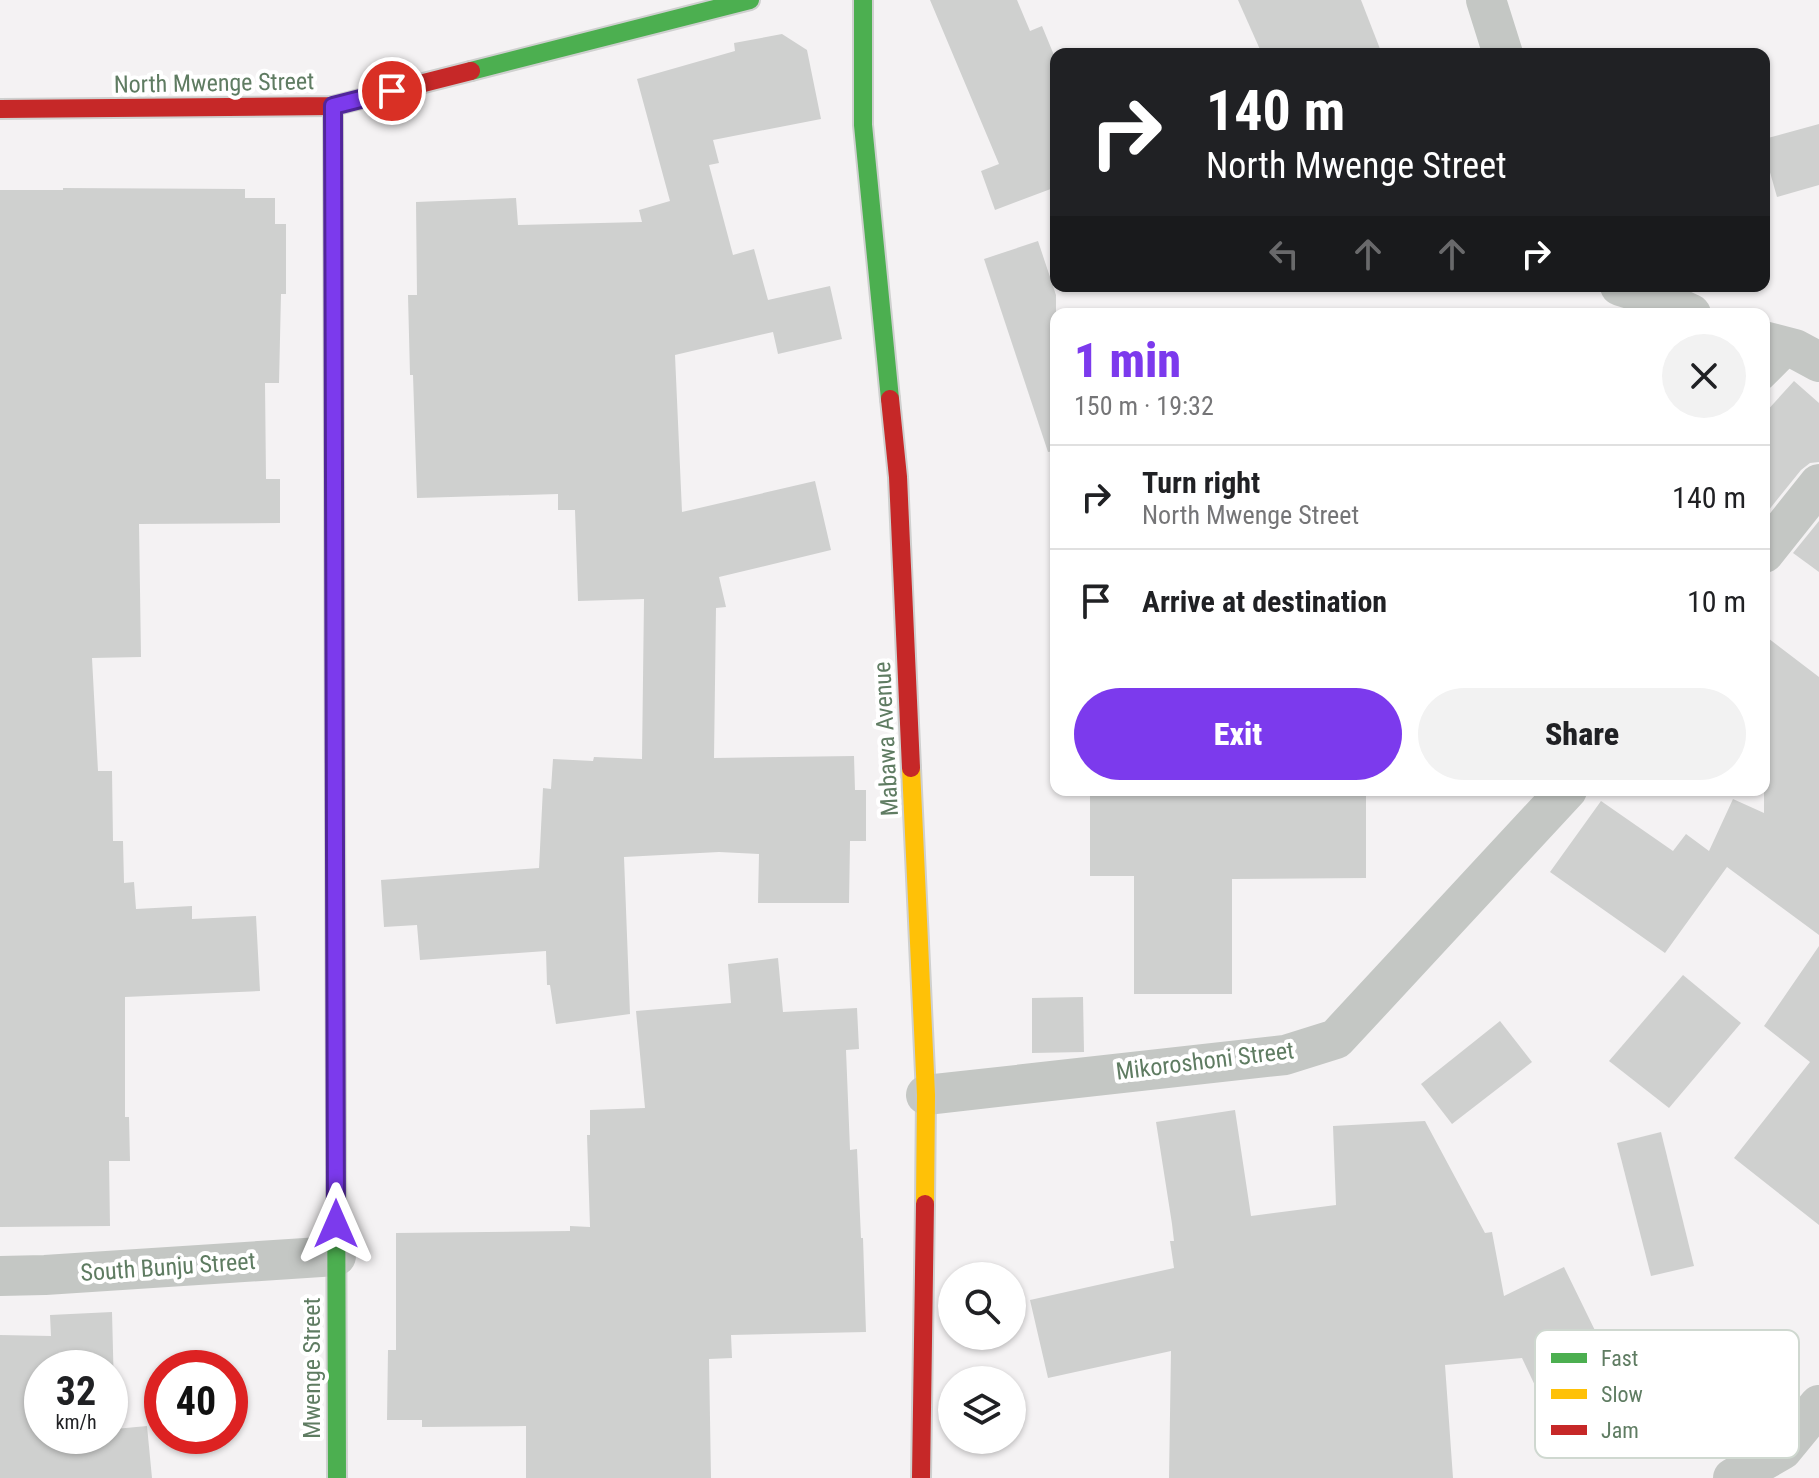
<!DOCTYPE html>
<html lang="en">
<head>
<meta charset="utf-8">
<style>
  :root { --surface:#fff; --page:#f2f2f2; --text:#202124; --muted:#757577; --line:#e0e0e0; --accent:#7c3aed }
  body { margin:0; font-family:"Roboto Condensed",sans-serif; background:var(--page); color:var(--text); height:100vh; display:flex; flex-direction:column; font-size:30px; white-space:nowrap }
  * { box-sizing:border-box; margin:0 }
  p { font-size:26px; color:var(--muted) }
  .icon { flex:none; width:44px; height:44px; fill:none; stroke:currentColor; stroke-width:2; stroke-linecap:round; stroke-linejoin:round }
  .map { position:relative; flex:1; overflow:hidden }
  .drawer { position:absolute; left:1050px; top:308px; width:720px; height:488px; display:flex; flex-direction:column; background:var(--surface); border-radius:16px; box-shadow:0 2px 6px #0004 }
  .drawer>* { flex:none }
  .guide { position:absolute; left:1050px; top:48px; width:720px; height:244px; border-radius:16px; box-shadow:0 2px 6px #0004; background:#202124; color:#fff; overflow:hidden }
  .buttons { position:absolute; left:938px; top:1262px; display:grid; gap:16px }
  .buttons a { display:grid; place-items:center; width:88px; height:88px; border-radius:50%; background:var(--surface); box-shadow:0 2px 6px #0004; font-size:40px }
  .speed { position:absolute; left:24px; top:1350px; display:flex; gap:16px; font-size:40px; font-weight:700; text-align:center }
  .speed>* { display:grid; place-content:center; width:104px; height:104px; border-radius:50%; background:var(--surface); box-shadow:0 2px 6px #0004; line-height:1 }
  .speed small { font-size:20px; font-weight:400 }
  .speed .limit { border:12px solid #d22; background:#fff; color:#111 }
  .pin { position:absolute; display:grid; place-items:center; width:68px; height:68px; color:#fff; margin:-34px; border:4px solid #fff; border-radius:50%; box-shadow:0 2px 8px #0007 }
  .me { position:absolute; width:88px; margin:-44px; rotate:0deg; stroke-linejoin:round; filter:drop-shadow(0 0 6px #0008) }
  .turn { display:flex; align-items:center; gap:28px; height:168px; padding:0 24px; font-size:36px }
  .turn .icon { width:104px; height:104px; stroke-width:2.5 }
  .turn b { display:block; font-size:56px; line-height:68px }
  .lanes { display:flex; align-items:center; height:76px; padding:0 24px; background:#0003; justify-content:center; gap:40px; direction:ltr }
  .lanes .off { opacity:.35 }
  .round { display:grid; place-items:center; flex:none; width:84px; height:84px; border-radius:42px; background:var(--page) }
  .head { display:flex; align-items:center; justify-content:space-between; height:136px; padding:0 24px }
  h1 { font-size:48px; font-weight:800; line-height:60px; color:var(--accent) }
  .primary-button { display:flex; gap:16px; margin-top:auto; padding:16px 24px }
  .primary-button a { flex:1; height:92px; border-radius:48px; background:var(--accent); color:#fff; font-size:32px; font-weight:800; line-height:92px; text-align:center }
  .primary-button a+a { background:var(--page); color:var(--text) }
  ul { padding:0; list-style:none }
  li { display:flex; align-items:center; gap:24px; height:104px; padding:0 24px; border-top:2px solid var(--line) }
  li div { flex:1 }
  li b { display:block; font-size:30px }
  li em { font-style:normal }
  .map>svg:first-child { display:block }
</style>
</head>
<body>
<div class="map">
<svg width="1819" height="1478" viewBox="0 0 1819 1478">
  <rect width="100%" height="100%" fill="#f4f2f3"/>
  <!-- building -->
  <g fill="#cfd0cf" fill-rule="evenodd">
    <polygon points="930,0 1017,0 1030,31 1042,26 1056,60 1056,187 995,210 981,171 999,164"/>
    <polygon points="1238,0 1361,0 1382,54 1262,54"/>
    <polygon points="782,34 807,50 821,119 713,140 719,163 709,165 733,255 754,249 768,300 830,286 842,339 778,354 773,332 675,355 682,512 815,481 831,550 719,577 726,607 716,608 714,758 854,756 855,790 866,790 866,841 850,841 849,903 758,903 759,854 719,852 624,857 630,1014 556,1024 550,985 547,985 546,951 420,960 417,925 384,927 381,880 539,868 543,788 551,789 553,759 593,761 594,757 642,759 644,599 578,601 575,510 558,510 558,494 417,498 413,375 410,375 408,295 417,295 416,202 516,198 518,225 642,222 639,210 670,201 637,79 735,51 734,43"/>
    <polygon points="1819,124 1819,185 1777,197 1764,151 1764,139"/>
    <polygon points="63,188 245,189 245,198 275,198 275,224 286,224 286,294 281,294 279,383 265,383 266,479 280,479 280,523 139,524 141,657 92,658 98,771 112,771 113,841 123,841 124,883 134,882 136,909 192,906 192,919 256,916 260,991 125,997 125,1117 129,1117 130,1161 109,1161 110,1226 0,1227 0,190 63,190"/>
    <polygon points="1038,241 1056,295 1056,451 1048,452 984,259"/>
    <polygon points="1794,381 1819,403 1819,462 1810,463 1801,470 1764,516 1764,414"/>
    <polygon points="1819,521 1819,572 1793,553"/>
    <polygon points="1764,635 1819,677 1819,935 1727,867 1665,953 1550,872 1601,801 1673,851 1686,834 1709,851 1733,799 1764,813"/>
    <polygon points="1090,790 1366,790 1366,878 1232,879 1232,994 1134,994 1134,876 1090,876"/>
    <polygon points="1819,946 1819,1225 1734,1158 1810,1062 1764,1026"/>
    <polygon points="778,958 783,1012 857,1008 859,1049 846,1050 850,1150 857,1149 861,1238 863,1238 866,1332 731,1335 732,1358 709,1359 711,1478 526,1478 526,1426 422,1427 422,1420 387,1420 388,1350 396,1350 396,1233 570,1231 570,1226 590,1227 587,1135 590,1135 590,1110 645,1108 636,1011 731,1003 728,964"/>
    <polygon points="1683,975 1741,1023 1669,1108 1609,1061"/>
    <polygon points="1083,997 1084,1052 1032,1053 1032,998"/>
    <polygon points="1500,1021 1532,1062 1452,1124 1421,1084"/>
    <polygon points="1235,1110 1251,1216 1336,1205 1333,1126 1425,1121 1485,1233 1492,1232 1504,1296 1564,1267 1627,1396 1556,1430 1522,1358 1445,1365 1453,1478 1169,1478 1171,1351 1048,1378 1030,1300 1174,1268 1170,1241 1174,1241 1172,1224 1156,1122"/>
    <polygon points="1661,1132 1694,1266 1651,1276 1617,1143"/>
    <path d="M112,1312L115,1429L147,1426L152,1478H0V1335L51,1336L50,1315ZM42,1368H110V1436H42Z"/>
  </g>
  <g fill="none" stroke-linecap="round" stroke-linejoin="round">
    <!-- fast casing -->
    <g stroke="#cfd0cf" stroke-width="22">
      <g id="fast">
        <polyline points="863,0 863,125 890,399"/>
        <polyline points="471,71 750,0"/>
        <polyline points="333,106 334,457"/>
        <polyline points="336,1128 337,1478"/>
      </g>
    </g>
    <!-- slow casing -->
    <g stroke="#cfd0cf" stroke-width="22">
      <polyline id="slow" points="911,768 926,1095 925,1204"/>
    </g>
    <!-- jam casing -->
    <g stroke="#cfd0cf" stroke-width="22">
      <g id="jam">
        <polyline points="0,109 333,106 471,71"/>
        <polyline points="890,399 898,477 911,768"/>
        <polyline points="334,457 336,1128"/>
        <polyline points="921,1478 925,1204"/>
      </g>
    </g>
    <!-- lane -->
    <polyline stroke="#c4c7c4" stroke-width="20" points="1764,380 1795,349"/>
    <!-- street -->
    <g stroke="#c4c7c4" stroke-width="40">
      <polyline points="1486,0 1503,54"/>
      <polyline points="1620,286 1652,296 1691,314"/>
      <polyline points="1764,341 1795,349 1819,362"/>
      <polyline points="1764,553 1819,484"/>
      <polyline points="926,1095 1285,1055 1336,1039 1567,790"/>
      <polyline points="0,1276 45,1275 336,1256"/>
      <polyline points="1733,1478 1782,1450 1819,1405"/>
    </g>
    <!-- fast -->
    <use href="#fast" stroke="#4caf50" stroke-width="18"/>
    <!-- slow -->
    <use href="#slow" stroke="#ffc107" stroke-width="18"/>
    <!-- jam -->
    <use href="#jam" stroke="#c62828" stroke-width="18"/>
  </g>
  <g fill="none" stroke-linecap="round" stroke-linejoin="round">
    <!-- route casing -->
    <g stroke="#51269a" stroke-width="20">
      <polyline id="route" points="336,1224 333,106 392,91"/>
    </g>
    <!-- route -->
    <use href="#route" stroke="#7c3aed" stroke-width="14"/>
  </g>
  <g text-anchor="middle" stroke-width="8" stroke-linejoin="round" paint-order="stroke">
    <!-- street labels -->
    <g font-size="24" fill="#5f7c62" stroke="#fff">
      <text transform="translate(214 83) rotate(-1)" y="8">North Mwenge Street</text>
      <text transform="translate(886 739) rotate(-93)" y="8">Mabawa Avenue</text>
      <text transform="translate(1205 1061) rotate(-7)" y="8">Mikoroshoni Street</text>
      <text transform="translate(168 1267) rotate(-4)" y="8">South Bunju Street</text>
      <text transform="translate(312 1368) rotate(-90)" y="8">Mwenge Street</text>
    </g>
  </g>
  <!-- legend -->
  <rect x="1535" y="1330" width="264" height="128" rx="12" fill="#fff" stroke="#cfd8d0" stroke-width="2"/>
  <rect x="1551" y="1353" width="36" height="10" fill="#4caf50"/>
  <rect x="1551" y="1389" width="36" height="10" fill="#ffc107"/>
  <rect x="1551" y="1425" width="36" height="10" fill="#c62828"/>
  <g font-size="22" fill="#5f7c62">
    <text x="1601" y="1366">Fast</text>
    <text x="1601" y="1402">Slow</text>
    <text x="1601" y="1438">Jam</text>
  </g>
</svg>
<div class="buttons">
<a><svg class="icon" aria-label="search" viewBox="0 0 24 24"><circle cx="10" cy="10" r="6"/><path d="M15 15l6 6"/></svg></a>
<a><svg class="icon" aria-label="layers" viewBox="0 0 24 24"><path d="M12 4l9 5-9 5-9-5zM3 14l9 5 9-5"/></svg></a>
</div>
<div class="speed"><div>32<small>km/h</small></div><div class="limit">40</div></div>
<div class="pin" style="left:392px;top:91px;background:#d93025"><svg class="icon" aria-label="arrive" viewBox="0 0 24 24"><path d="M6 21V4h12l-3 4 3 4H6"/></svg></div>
<svg class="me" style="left:336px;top:1224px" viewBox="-20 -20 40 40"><path d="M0-17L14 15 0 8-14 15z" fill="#7c3aed" stroke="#fff" stroke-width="4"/></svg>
<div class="guide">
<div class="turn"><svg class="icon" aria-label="right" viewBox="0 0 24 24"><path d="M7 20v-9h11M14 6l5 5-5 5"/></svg><div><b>140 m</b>North Mwenge Street</div></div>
<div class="lanes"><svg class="icon off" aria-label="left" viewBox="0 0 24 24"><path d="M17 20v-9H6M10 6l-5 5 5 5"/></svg><svg class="icon off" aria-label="ahead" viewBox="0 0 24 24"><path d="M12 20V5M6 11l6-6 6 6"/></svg><svg class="icon off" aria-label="ahead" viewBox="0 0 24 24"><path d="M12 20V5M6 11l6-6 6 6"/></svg><svg class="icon" aria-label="right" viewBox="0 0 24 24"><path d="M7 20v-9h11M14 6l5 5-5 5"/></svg></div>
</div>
<section class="drawer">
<div class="head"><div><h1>1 min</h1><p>150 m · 19:32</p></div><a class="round"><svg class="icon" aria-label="close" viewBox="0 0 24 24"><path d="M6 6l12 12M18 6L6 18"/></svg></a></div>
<ul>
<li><svg class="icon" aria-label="right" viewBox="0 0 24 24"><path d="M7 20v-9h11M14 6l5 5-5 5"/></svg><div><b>Turn right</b><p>North Mwenge Street</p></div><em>140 m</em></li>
<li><svg class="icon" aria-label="arrive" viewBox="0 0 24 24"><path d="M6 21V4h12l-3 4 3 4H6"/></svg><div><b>Arrive at destination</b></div><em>10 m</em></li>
</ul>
<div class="primary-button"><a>Exit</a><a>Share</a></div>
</section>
</div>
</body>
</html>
